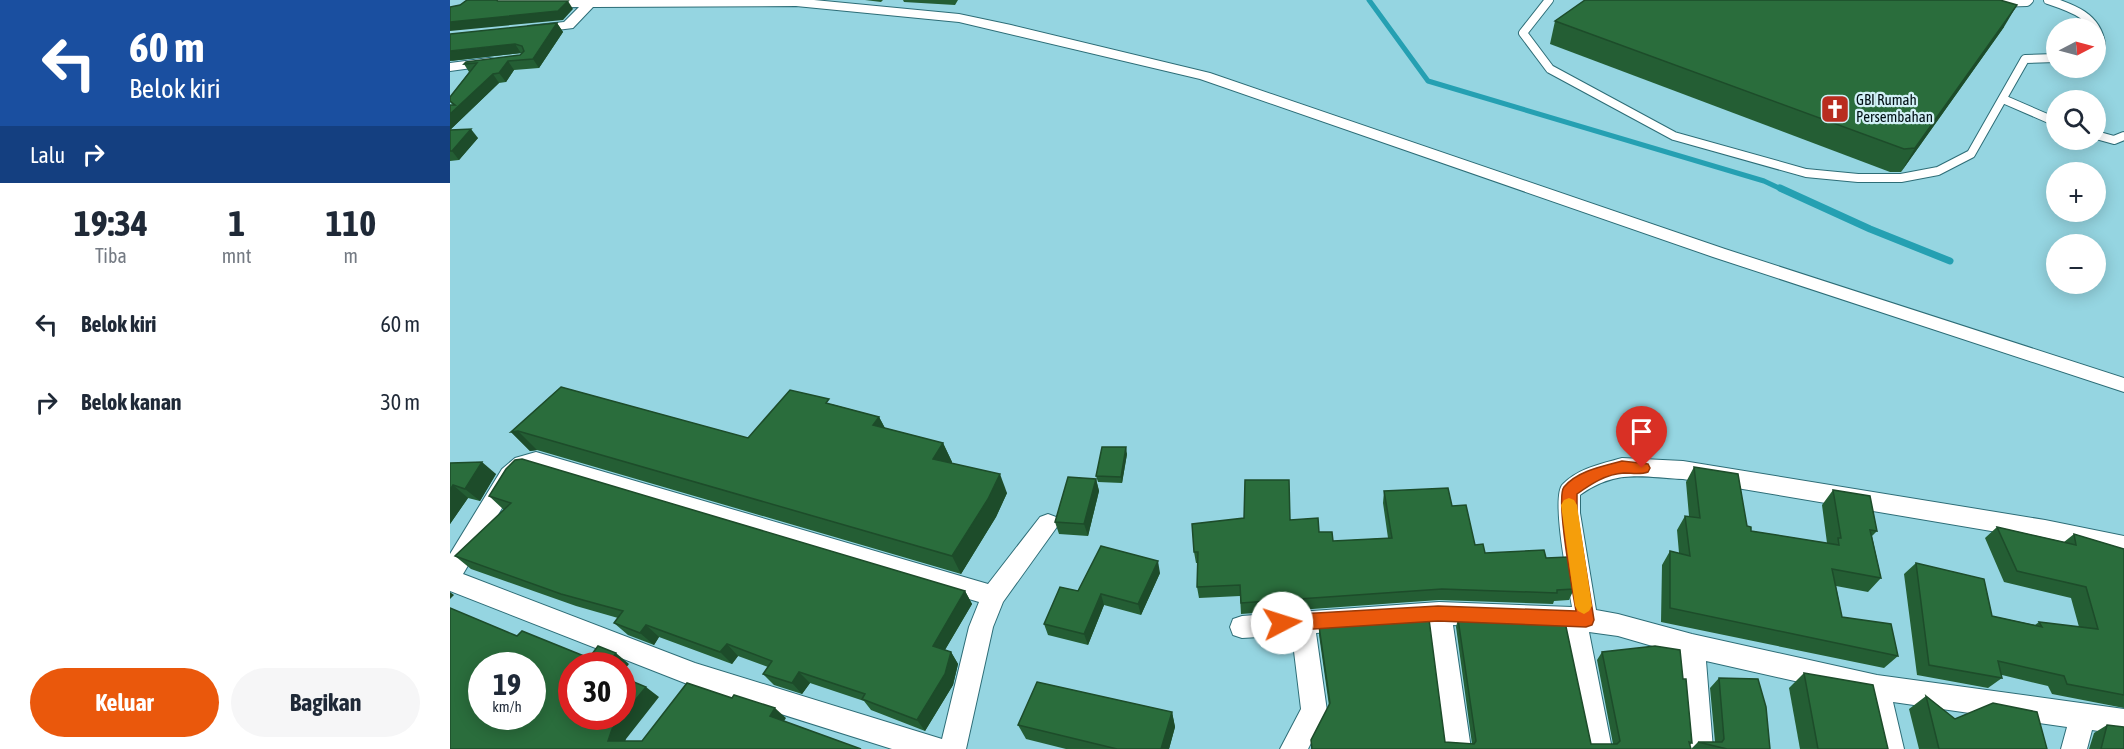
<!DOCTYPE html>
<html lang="id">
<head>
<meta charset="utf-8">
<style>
  :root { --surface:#fff; --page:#f6f6f7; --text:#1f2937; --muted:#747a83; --accent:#ea580c }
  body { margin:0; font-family:"Asap Condensed",sans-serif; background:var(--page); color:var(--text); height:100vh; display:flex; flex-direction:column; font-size:22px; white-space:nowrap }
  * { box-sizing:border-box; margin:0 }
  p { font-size:20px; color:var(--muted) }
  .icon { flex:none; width:33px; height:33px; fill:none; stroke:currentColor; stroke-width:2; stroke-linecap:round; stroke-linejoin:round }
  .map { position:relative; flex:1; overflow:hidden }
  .drawer { display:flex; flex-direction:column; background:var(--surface); width:450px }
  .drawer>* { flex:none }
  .banner { background:#1a4fa0; color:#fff; overflow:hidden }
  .needle { width:39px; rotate:84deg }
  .fabs { position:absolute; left:1596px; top:18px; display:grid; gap:12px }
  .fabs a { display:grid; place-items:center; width:60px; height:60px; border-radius:50%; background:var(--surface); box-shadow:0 3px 15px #0003; font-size:30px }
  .speed { position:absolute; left:18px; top:652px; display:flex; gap:12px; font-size:30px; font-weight:700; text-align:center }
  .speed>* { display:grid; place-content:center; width:78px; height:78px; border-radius:50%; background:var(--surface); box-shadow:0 3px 15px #0003; line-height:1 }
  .speed small { font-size:15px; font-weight:400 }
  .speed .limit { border:9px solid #d22; background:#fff; color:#111 }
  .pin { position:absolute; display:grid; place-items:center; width:51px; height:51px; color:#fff; margin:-62px -26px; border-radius:50% 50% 50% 0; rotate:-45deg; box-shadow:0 0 6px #0007 }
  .pin .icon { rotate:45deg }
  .me { position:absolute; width:66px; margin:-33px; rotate:85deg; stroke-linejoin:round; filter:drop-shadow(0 0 4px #0008) }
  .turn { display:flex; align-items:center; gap:21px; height:126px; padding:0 30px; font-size:27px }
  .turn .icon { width:78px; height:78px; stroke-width:2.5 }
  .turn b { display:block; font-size:42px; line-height:51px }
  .then { display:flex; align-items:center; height:57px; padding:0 30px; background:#0003; gap:12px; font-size:22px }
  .eta { display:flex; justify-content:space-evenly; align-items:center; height:102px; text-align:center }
  .eta b { font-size:36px; font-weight:700; line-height:42px }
  .button { display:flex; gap:12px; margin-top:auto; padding:12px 30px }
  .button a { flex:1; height:69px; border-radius:36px; background:var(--accent); color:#fff; font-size:24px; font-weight:700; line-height:69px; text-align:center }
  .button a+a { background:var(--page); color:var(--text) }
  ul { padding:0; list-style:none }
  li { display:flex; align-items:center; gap:18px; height:78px; padding:0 30px }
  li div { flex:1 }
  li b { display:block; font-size:22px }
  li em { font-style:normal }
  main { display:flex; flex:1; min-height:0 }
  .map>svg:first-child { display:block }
</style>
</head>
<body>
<main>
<section class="drawer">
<div class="banner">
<div class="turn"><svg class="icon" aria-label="left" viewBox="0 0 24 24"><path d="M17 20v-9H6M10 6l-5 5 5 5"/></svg><div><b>60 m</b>Belok kiri</div></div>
<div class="then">Lalu<svg class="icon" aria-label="right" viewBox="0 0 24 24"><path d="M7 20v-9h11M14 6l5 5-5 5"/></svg></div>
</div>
<div class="eta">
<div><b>19:34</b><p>Tiba</p></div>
<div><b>1</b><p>mnt</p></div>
<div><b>110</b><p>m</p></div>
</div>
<ul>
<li><svg class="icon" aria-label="left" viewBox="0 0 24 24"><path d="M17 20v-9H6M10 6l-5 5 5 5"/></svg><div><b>Belok kiri</b></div><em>60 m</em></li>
<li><svg class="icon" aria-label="right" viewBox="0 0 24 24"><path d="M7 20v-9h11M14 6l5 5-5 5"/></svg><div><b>Belok kanan</b></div><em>30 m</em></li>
</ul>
<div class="button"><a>Keluar</a><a>Bagikan</a></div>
</section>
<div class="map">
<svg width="1674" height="749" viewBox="0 0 1674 749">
  <rect width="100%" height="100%" fill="#95d5e1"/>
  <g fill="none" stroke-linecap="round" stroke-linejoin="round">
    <!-- stream-far1 -->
    <polyline stroke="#25a0b2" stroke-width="5" points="919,0 978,81 1314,181 1333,190"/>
    <!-- stream -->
    <polyline stroke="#25a0b2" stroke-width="7" points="1330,188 1420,229 1500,261"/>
    <!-- service casing -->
    <g stroke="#2d6d77" stroke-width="10">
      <g id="service">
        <polyline points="1099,0 1073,33 1100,69 1224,136 1356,173 1408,178 1451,178 1488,171 1521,154 1575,59 1606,58"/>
        <path d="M1598,0C1622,8 1647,16 1651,44L1646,47"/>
        <polyline points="1546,3 1577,2 1579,0"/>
        <polyline points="1553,99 1606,122"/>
        <polyline points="1646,135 1664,140 1674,136"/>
      </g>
    </g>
    <!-- minor casing -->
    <g stroke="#2d6d77" stroke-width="2">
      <g id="minor">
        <polygon points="41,0 364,0 509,14 561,25 760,73 1275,249 1674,378 1674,392 1263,257 750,79 509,22 346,6 143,7 123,28 83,33 78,32 77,29 78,26 114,22 129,7 54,8"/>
        <polygon points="39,58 44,59 46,62 44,65 0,71 0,63"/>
        <path d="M86,452L538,584L590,517L598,514L606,517L609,524L553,602L543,627L516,749H442L245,687L0,591V554L52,469L65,458ZM86,470L529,602L519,627L492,739L245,663L13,574L68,481L78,471Z"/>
        <path d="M1172,458L1233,461L1595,520L1674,536V556L1595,540L1233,479C1192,477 1166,469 1130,495V513L1146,610L1168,614L1242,634L1427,675L1674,709V735L1642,730L1637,749H1611L1617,727L1443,702L1454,749H1428L1416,697L1256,661L1263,749H1237L1230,654L1168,636L1139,632L1162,749H1136L1114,629L1003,625L1021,749H995L979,625L866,633L877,711L858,749H830L851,709L842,635L792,638L783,635L780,627L783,619L792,616L989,602L1122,607C1119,586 1100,496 1113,484C1129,468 1151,464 1172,458Z"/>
      </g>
    </g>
    <!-- service -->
    <use href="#service" stroke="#fff" stroke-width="8"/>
    <!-- minor -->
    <use href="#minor" fill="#fff" fill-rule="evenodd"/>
  </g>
  <!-- wall -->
  <g fill="#245e34">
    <polygon points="415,0 433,0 431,2"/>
    <polygon points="453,0 508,0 505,5 454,2"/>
    <polygon points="1105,21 1554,27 1451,172 1440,172 1100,44"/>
    <polygon points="107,23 113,32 89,68 64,70 56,82 49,83 0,130 28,138 9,160 0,161 0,105 3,105 0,102 0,97 19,72 14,64 70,55 72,53 0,61"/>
    <polygon points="111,387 298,438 381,404 429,417 435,428 493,443 502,462 502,463 557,493 546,517 511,574 87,450 80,451 61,432"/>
    <polygon points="677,454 672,483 648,482 646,476"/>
    <polygon points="0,463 46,474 30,501 18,498 0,524"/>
    <polygon points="1244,467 1297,526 1301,531 1377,543 1372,505 1383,490 1427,531 1422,536 1431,578 1418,592 1386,586 1392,617 1448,656 1434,668 1211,622 1212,565 1220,551 1229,553 1227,530 1235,516 1239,516 1236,482"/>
    <polygon points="646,479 649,491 638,536 609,534 605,522"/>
    <polygon points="934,491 1002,506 1025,545 1035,553 1096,558 1124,589 1119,600 1104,601 1103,604 989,600 791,614 790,596 749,598 747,587 747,563 746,563 744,552 794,518 840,520 869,532 883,541 938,538 933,503"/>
    <polygon points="39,496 515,591 522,604 495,650 501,652 508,664 503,685 475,731 421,710 414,701 360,683 352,694 324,685 313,674 318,667 288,656 282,664 209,637 204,645 178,635 164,623 168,618 126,606 21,569 5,556 54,510"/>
    <polygon points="1547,527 1614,542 1624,534 1674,549 1674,708 1602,694 1598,686 1552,675 1552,678 1538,688 1467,675 1454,574 1466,563 1542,616 1585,625 1589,622 1629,627 1621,598 1554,582 1535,538"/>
    <polygon points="710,573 691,615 654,605 638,645 598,635 594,624 628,591"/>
    <polygon points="1008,619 1141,744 1163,744 1147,660 1152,652 1242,743 1240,745 1241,749 861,749 861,740 879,706 869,635 869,626 995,742 1022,744 1006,627"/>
    <polygon points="1354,673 1438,749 1350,749 1339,688"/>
    <polygon points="1269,678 1320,749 1241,749 1248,742 1265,742 1260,688"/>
    <polygon points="1476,696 1505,719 1597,749 1469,749 1459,709"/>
    <polygon points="722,712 725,727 719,749 616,749 576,739 568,725"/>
    <polygon points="1657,725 1674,749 1639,749 1644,733"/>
  </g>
  <!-- shaded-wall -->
  <g fill="#1d4c2a">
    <polygon points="118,1 123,9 113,20 0,31 0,22"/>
    <polygon points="1567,5 1554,27 1451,172 1465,148"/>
    <polygon points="107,23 113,32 89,68 83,59"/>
    <polygon points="65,44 71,53 0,61 0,51"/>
    <polygon points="58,61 64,70 56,82 49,73"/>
    <polygon points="43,74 49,83 0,130 0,114"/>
    <polygon points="21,129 28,138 9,160 2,151"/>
    <polygon points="429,417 439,436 423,425"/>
    <polygon points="68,431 87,450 80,451 61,432"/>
    <polygon points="493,443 502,462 492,478 483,459"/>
    <polygon points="676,447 677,454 672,483 671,477"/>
    <polygon points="32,462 46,474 30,501 15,489"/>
    <polygon points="550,474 557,493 546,517 511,574 502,556"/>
    <polygon points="646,479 649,491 638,536 634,524"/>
    <polygon points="3,485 18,498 0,524 0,490"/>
    <polygon points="708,561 710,573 691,615 688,604"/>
    <polygon points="515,591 522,604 490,658 483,646"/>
    <polygon points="0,592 4,595 0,599"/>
    <polygon points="651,594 654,605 638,645 634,634"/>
    <polygon points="196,625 209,637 204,645 190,633"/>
    <polygon points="277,644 288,656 282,664 270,652"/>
    <polygon points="501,652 508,664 503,685 475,731 467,720"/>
    <polygon points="166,653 179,664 172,673 172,666 156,666"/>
    <polygon points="349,672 360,683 352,694 342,683"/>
    <polygon points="196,687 209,697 176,739 173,749 158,741 162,729 171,717 172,717 172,716"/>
    <polygon points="325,708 336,718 331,726 320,716"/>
    <polygon points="722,712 725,727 719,749 711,749"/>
  </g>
  <!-- building -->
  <g fill="#2a6d3c" stroke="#1d4c2a" stroke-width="1.5" fill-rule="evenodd">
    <polygon points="17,0 46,0 48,1 118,1 108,11 0,22 0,7 10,5"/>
    <polygon points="1135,0 1550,0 1567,5 1465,148 1454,149 1105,21"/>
    <polygon points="107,23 83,59 58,61 49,73 43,74 0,114 0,105 5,105 0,101 0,97 27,63 14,64 16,62 70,55 74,51 72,46 65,44 0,51 0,34"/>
    <polygon points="21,129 2,151 0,151 0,130"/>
    <polygon points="111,387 298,438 340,390 379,399 376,403 429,417 423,425 493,443 483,459 550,474 538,499 502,556 68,431 61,432"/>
    <polygon points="652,447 676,447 671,477 646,476"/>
    <polygon points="72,459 515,591 483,646 501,652 495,674 467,720 412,699 415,694 349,672 342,683 313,674 322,661 277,644 270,652 196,625 190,633 164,623 173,611 111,594 5,556 61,503 39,496 56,469 65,460"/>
    <polygon points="32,462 15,489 3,485 0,490 0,463"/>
    <polygon points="1244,467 1288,474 1297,526 1301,527 1301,531 1389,545 1388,538 1391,538 1383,490 1420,496 1427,531 1420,530 1431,578 1382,569 1392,617 1441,624 1448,656 1220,608 1220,551 1240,556 1235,516 1250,518"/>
    <polygon points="618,477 646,479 634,524 605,522"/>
    <polygon points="795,480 839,480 840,520 868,518 869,532 882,532 883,541 942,538 934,491 998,488 1002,506 1016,505 1025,545 1033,544 1035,553 1094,550 1096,558 1118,557 1124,589 1107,590 1107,593 992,589 791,603 790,585 747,587 748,552 744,552 742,524 794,518"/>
    <polygon points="1547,527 1626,545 1624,534 1674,549 1674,695 1617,684 1614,676 1548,661 1552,678 1479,665 1466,563 1534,579 1542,616 1592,627 1589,622 1648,629 1636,587 1567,571"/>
    <polygon points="651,546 708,561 688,604 651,594 634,634 594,624 610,587 628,591"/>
    <path d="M0,608L67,636L72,631L139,658L148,646L166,653L156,666H122V717H171L162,729L158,741H192L237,683L282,698L284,695L325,708L320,716L411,749H0ZM32,666H82V717H32Z"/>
    <polygon points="979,619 995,742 1024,744 1026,741 1008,619 1115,622 1141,744 1167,744 1170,741 1152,652 1205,646 1230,650 1233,679 1236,679 1242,743 1239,742 1241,749 862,749 861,740 880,703 869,626"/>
    <polygon points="1354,673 1423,685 1438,749 1368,749"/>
    <polygon points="172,677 196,687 172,716"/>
    <polygon points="1269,678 1308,679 1316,707 1320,749 1277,749 1248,742 1272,742 1274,739"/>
    <polygon points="587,682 722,712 711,749 667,749 568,725"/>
    <polygon points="1476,696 1505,719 1543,703 1587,712 1597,749 1489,749"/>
    <polygon points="1657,725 1674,727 1674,749 1651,749"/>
  </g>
  <!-- route -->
  <path fill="#ea580c" stroke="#983908" stroke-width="1.5" d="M1172,461L1198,464L1200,468L1198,472C1190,475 1182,473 1174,473C1156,474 1141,484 1127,494V513L1144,620L1142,625L1136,627L988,621L832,631L826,629L824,623L826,618L832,615L988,606L1126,611C1123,593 1105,498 1114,487C1127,471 1153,466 1172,461Z"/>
  <!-- slow -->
  <polygon fill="#f59e0b" points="1119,498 1124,500 1127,505 1142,606 1139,611 1134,614 1128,611 1125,606 1111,505 1114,500"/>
  <!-- icons -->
  <defs>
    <g id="church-square" transform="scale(1.5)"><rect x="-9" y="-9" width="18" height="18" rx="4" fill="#b92c1f" stroke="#d1f0f6"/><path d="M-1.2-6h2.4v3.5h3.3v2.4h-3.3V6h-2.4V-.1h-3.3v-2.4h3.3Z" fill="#fff"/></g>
  </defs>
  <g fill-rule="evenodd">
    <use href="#church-square" x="1385" y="109"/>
  </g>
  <g text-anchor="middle" stroke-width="4.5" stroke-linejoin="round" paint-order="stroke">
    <!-- far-poi labels -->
    <g font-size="15" fill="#000f13" stroke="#d1f0f6" text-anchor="start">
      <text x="1406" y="105">GBI Rumah<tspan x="1406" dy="17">Persembahan</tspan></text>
    </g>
  </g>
</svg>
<div class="fabs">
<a><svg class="needle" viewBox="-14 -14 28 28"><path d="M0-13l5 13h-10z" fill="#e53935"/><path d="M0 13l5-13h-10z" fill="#747a83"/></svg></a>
<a><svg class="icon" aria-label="search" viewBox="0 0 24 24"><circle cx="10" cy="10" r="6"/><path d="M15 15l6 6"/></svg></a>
<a>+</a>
<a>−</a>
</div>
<div class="speed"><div>19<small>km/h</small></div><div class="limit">30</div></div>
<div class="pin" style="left:1192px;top:468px;background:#d93025"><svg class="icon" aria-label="arrive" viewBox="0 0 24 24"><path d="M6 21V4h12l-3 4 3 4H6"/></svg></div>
<svg class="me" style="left:832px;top:623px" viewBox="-20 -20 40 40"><circle r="19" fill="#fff"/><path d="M0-13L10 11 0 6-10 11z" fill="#ea580c"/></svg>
</div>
</main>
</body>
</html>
